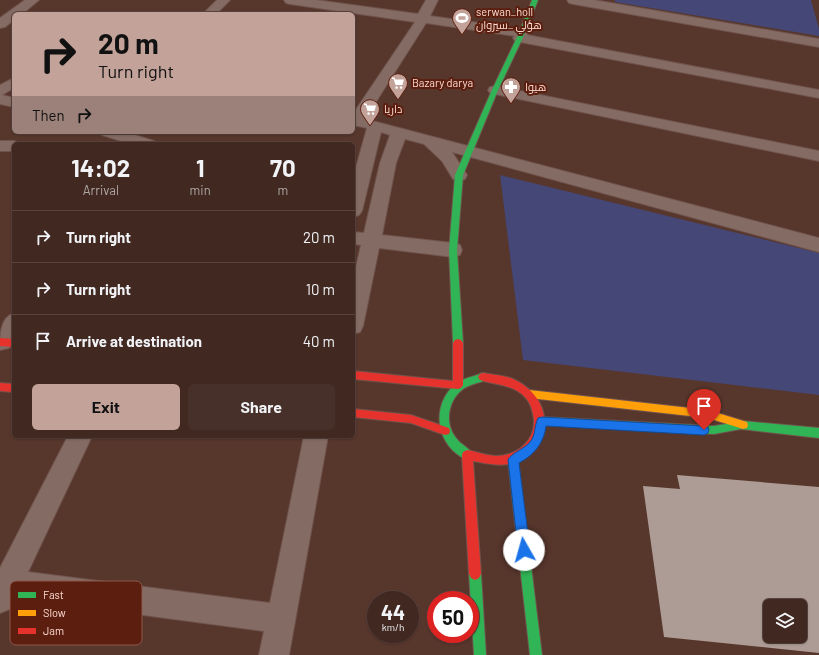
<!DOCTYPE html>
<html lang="en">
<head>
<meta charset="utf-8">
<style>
  :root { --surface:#412821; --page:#48302a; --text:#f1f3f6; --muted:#aea6a5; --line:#5a443f; --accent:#c2a299 }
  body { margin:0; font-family:Barlow,Cairo,sans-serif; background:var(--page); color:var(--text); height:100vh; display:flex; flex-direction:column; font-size:15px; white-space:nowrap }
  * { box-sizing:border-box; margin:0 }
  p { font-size:13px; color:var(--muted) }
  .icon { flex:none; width:22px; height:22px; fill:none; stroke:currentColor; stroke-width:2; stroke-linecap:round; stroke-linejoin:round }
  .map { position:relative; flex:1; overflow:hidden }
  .sheet { position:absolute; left:12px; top:142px; width:343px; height:296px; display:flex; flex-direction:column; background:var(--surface); border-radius:6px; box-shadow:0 1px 3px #0004,0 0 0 1px var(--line) }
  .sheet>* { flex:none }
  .guide { position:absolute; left:12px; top:12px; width:343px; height:122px; border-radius:6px; box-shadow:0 1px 3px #0004,0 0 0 1px var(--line); background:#c2a299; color:#111; overflow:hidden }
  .tools { position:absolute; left:763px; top:599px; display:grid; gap:8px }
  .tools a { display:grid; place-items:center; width:44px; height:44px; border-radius:6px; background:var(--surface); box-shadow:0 1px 3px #0004,0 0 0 1px var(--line); font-size:20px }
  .speed { position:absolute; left:367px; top:591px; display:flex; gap:8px; font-size:20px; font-weight:700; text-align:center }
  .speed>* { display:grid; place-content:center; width:52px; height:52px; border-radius:50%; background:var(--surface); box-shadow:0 1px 3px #0004,0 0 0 1px var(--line); line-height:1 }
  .speed small { font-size:10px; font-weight:400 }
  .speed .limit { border:6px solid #d22; background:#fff; color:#111 }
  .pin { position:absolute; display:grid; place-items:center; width:34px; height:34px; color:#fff; margin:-41px -17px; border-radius:50% 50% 50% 0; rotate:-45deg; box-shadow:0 0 4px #0007 }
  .pin .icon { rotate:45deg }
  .me { position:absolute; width:44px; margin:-22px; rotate:353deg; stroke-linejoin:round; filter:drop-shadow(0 0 3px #0008) }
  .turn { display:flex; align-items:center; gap:14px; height:84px; padding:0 20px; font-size:18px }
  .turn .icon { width:52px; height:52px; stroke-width:2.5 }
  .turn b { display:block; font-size:28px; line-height:34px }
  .then { display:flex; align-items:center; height:38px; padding:0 20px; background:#0003; gap:8px; font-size:15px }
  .eta { display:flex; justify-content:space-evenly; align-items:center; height:68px; text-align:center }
  .eta b { font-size:24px; font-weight:700; line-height:28px }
  .button { display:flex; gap:8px; margin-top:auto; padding:8px 20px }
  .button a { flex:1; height:46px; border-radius:6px; background:var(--accent); color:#111; font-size:16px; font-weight:700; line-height:46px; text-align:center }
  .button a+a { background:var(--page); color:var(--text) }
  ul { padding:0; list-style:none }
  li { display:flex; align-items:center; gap:12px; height:52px; padding:0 20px; border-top:1px solid var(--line) }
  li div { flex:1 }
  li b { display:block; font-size:15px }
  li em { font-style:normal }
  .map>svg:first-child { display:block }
</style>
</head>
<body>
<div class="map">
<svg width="819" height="655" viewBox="0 0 819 655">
  <rect width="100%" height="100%" fill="#57362c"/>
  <!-- green -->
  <g fill="#454777">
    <polygon points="615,0 811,0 819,29 819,36 615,2"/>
    <polygon points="500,175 819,253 819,395 523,360"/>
  </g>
  <!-- building -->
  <path fill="#ad9c95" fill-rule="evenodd" d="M677,475L819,487V653L664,637L643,486L680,489ZM770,606H800V636H770Z"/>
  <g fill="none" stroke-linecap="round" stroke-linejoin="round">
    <!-- street casing -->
    <g stroke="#6f534c" stroke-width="2">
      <g id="street">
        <polygon points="25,0 39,0 22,14 14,14 14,20 5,27 0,28 0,18"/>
        <polygon points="217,0 230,0 216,14 203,14"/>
        <polygon points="284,0 316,0 418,14 426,0 438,0 430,16 522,29 527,30 529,33 527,35 819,90 819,98 520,42 515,41 513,38 515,36 426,23 365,119 819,238 819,252 452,152 467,175 465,179 459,180 453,179 442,161 424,144 405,139 396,163 382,235 453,243 460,245 462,250 460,255 453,257 379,248 363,326 360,332 353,334 353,280 361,245 353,244 353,232 364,233 380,163 390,135 381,132 362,211 359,215 353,217 353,178 367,128 353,125 353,114 415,22 290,4 286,3"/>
        <polygon points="567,0 594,0 819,39 819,47 573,4 569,3"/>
        <polygon points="14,78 14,88 2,95 14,98 14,107 0,104 0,85"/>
        <polygon points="495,86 819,151 819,161 490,93 488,90 490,87"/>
        <polygon points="100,132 125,132 154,141 156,144 131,144 102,135"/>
        <polygon points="0,141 14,141 21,144 14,144 14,151 0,151"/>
        <path d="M14,313V339L9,348L0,350C0,335 0,318 14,313Z"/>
        <polygon points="68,436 92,436 28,572 270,603 304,436 328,436 289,655 259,655 264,631 15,598 10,609 0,613 0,568"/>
      </g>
    </g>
    <!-- fast casing -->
    <g stroke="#6f534c" stroke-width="2">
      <g id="fast">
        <polygon points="532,0 538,0 525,33 498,90 463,175 457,250 463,343 461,346 455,346 453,343 449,250 455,175 492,90 519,33"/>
        <path d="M483,373L486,374L488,377L486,380C479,383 470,384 463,389C448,400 444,423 456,438C461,445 470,448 473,455L472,458L468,460C436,448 429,404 457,383C464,378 475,376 483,373Z"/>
        <polygon points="542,417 714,426 743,421 819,428 819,438 741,429 714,434 542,425 538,424 537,421 538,418"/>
        <polygon points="513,455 517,457 518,460 542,655 530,655 508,460 509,457"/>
        <polygon points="475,568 479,570 481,574 486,655 474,655 469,574 471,570"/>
      </g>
    </g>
    <!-- slow casing -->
    <g stroke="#6f534c" stroke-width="2">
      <polygon id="slow" points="529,390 708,410 747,422 748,425 747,428 743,429 708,418 529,398 526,397 524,394 526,391"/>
    </g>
    <!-- jam casing -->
    <g stroke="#6f534c" stroke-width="2">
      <g id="jam">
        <polygon points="0,338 14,339 14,347 0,346"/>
        <polygon points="458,339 461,340 463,343 463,385 461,388 458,389 353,379 353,371 453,381 453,343 455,340"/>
        <path d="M483,373C492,375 504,375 513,379C537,390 551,413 541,438C537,447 530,456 521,460C504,468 489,464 473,461L481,574L479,578L475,580L471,578L469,574L462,455L463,452L467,450C477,452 488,456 497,456C518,455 535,441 534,420C533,412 531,403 525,397C513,384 495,385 480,380L478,377L480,374Z"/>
        <polygon points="0,383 14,384 14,392 0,391"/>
        <polygon points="353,409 411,415 449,428 450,431 449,434 445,435 411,423 353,417"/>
      </g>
    </g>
    <!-- street -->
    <use href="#street" fill="#846b64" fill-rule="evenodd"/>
    <!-- fast -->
    <use href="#fast" fill="#30b455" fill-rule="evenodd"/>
    <!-- slow -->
    <use href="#slow" fill="#ff9f0a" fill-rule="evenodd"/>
    <!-- jam -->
    <use href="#jam" fill="#e5322d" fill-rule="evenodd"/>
  </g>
  <!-- route -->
  <path fill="#1a73e8" stroke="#114b97" d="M542,417L704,426L708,427L709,430L708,433L704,435L546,426C544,443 534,455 519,463L530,550L528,554L524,556L520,554L518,550L508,460C510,454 524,449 530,442C536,435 534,426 538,418Z"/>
  <!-- icons -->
  <defs>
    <g id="stadium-pin" transform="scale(1)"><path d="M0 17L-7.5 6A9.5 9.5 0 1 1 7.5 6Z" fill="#c2a299" stroke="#5c1f0f"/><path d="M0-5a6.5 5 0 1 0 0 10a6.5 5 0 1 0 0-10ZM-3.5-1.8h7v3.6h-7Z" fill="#fff"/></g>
    <g id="supermarket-pin" transform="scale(1)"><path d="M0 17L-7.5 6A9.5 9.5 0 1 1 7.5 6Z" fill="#c2a299" stroke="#5c1f0f"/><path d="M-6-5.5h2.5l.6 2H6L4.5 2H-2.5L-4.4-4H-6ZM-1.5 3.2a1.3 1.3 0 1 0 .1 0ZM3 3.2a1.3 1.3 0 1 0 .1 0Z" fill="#fff"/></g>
    <g id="pharmacy-pin" transform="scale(1)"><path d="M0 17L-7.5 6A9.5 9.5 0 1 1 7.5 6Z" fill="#c2a299" stroke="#5c1f0f"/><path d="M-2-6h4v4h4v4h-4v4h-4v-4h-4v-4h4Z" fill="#fff"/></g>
  </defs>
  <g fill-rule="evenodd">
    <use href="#stadium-pin" x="462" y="18"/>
    <use href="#supermarket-pin" x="398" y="83"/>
    <use href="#pharmacy-pin" x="511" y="87"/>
    <use href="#supermarket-pin" x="370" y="109"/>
  </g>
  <g text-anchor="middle" stroke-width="4" stroke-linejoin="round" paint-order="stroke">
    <!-- far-poi labels -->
    <g font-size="11" fill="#fcdcd3" stroke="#5c1f0f" text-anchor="start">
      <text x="476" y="16">serwan_holl<tspan x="476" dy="13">هؤلي _سيروان</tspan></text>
      <text x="412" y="87">Bazary darya</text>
      <text x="525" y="91">هیوا</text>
      <text x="384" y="113">داريا</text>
    </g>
  </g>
  <!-- legend -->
  <rect x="10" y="581" width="132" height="64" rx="6" fill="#5c1f0f" stroke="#8c584a" stroke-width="1"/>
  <rect x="18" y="592" width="18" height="6" fill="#30b455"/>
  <rect x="18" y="610" width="18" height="6" fill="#ff9f0a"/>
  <rect x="18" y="628" width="18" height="6" fill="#e5322d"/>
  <g font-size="11" fill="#fcdcd3">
    <text x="43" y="599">Fast</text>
    <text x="43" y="617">Slow</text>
    <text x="43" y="635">Jam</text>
  </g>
</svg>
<div class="tools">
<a><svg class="icon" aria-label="layers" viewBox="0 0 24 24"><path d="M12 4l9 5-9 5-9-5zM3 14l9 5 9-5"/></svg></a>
</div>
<div class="speed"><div>44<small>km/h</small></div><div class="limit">50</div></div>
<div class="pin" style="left:704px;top:430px;background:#d93025"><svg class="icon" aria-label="arrive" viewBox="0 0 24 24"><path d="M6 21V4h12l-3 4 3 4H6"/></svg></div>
<svg class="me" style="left:524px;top:550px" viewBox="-20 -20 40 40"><circle r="19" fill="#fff"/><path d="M0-13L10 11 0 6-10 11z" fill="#1a73e8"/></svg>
<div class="guide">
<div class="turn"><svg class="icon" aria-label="right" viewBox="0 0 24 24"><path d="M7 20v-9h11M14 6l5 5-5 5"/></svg><div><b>20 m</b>Turn right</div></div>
<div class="then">Then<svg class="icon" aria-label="right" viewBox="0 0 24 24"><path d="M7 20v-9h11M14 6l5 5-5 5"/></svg></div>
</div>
<section class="sheet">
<div class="eta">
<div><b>14:02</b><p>Arrival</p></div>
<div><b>1</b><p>min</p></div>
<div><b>70</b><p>m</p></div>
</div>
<ul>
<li><svg class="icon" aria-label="right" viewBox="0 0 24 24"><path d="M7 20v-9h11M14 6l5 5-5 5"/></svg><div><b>Turn right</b></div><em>20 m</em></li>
<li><svg class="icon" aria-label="right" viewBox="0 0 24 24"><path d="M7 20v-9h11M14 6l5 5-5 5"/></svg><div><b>Turn right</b></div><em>10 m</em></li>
<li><svg class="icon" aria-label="arrive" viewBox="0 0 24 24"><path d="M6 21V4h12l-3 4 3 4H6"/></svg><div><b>Arrive at destination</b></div><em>40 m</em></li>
</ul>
<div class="button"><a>Exit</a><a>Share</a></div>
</section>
</div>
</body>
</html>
